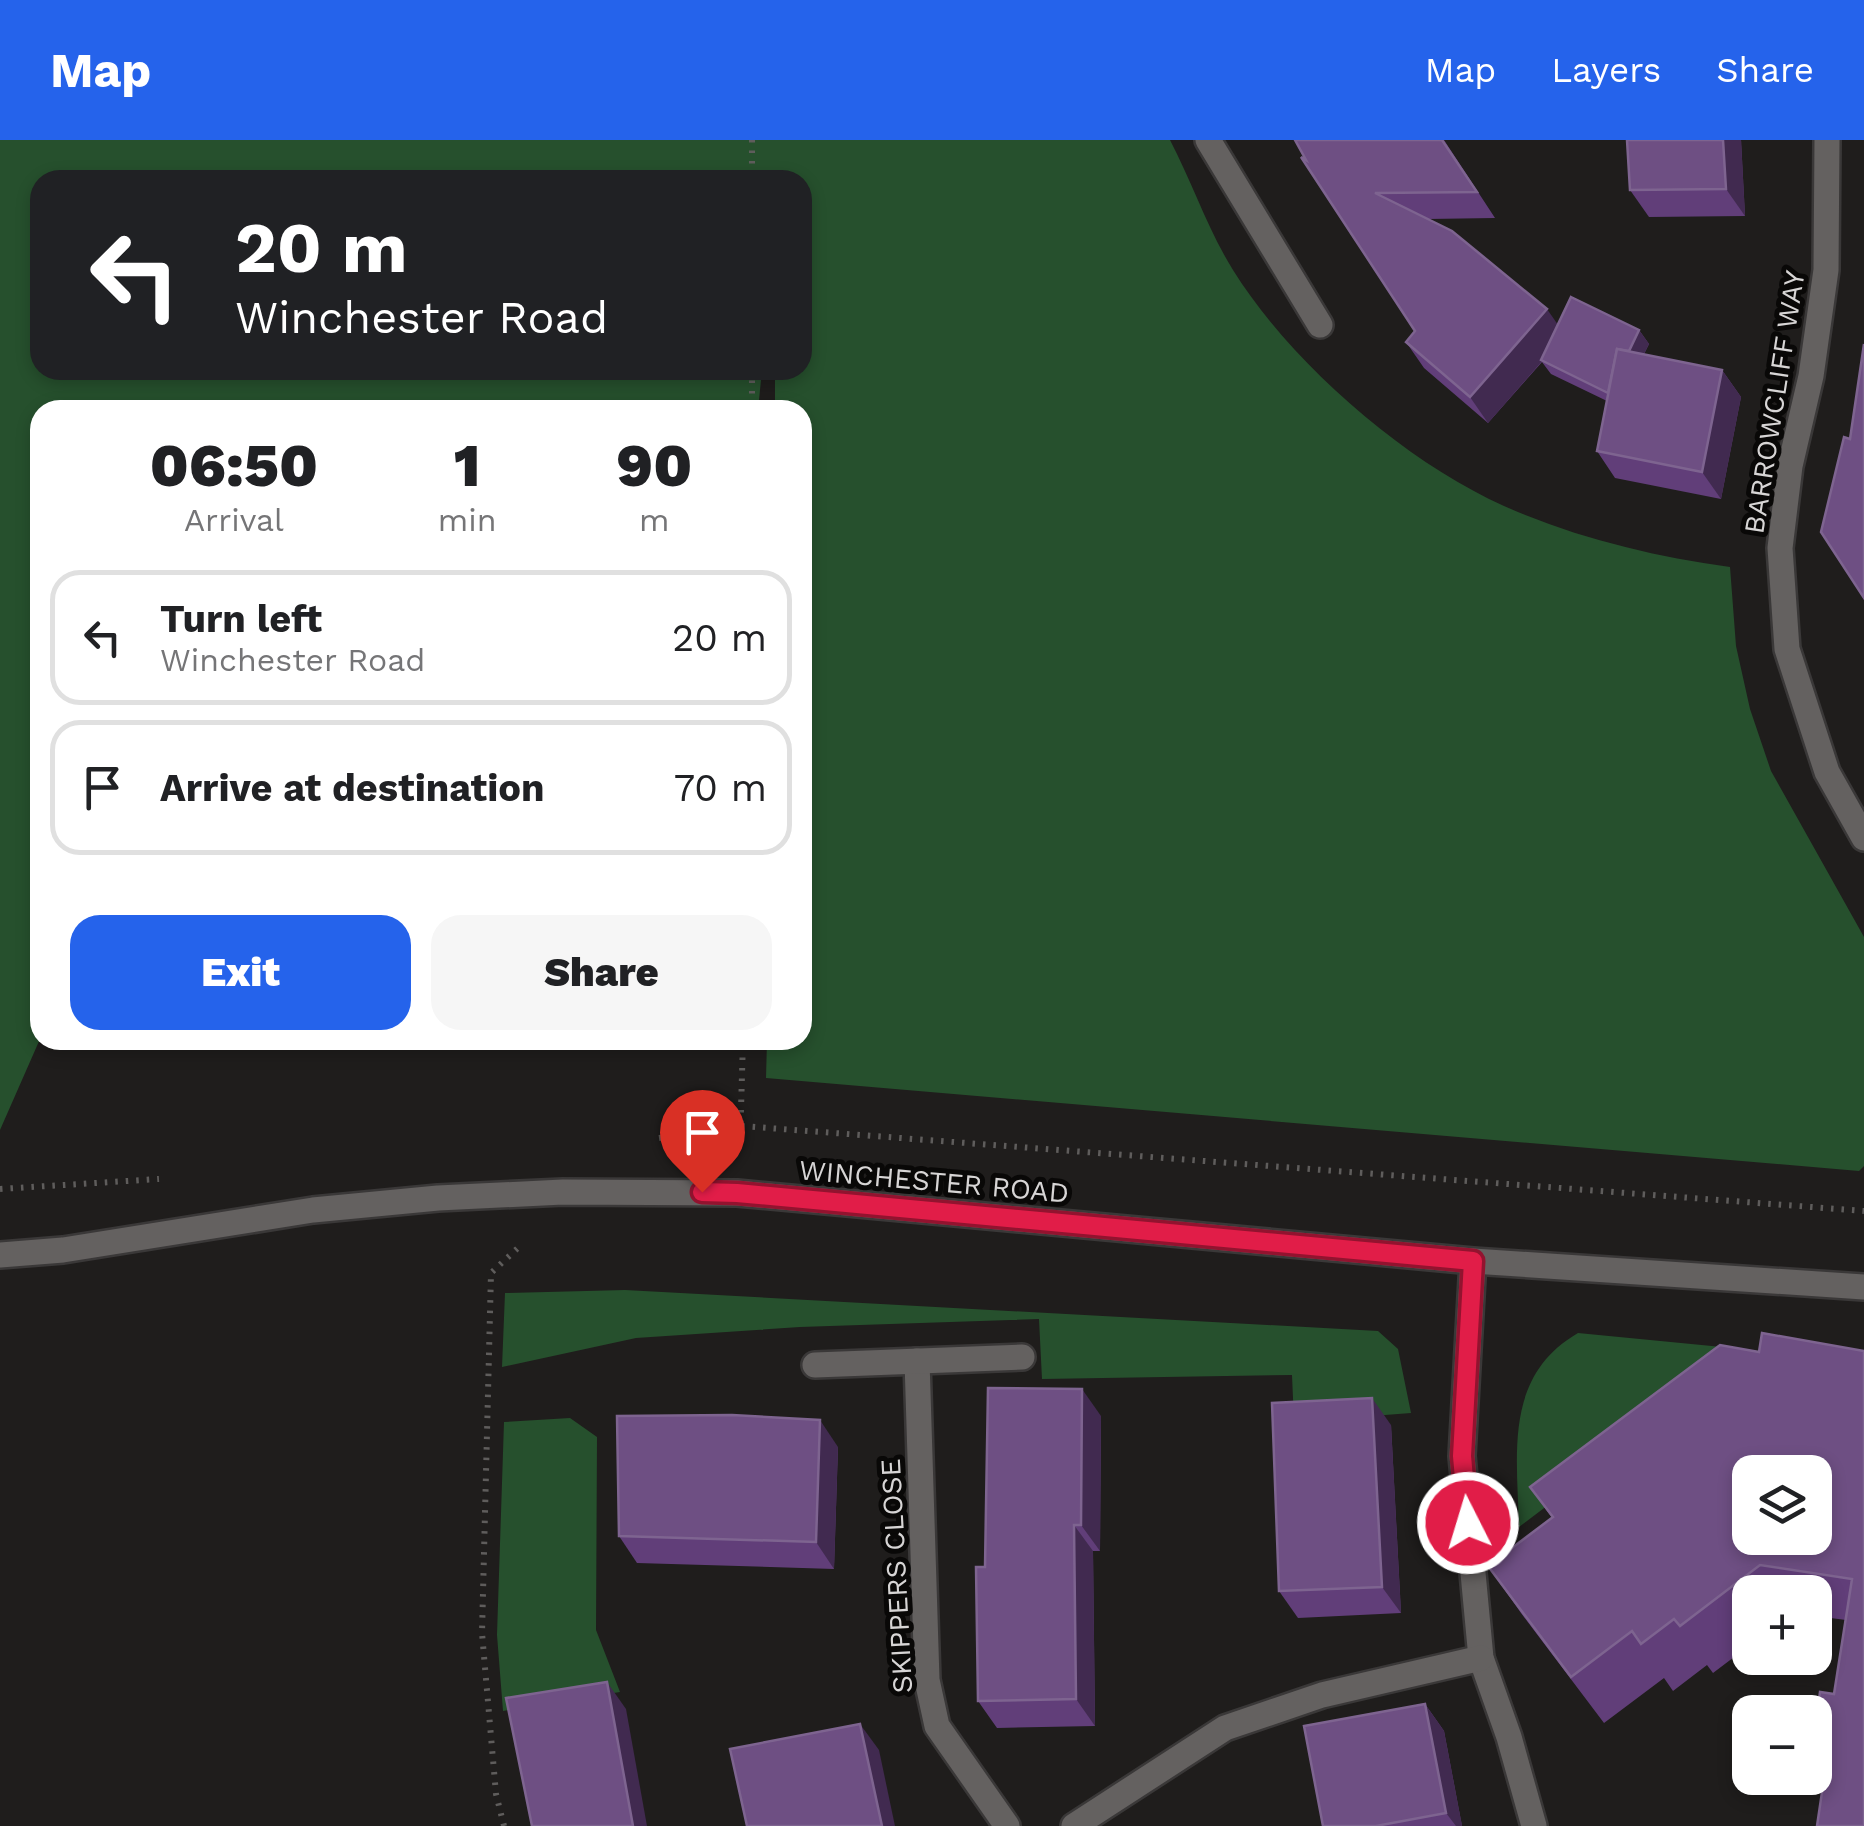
<!DOCTYPE html>
<html lang="en">
<head>
<meta charset="utf-8">
<style>
  :root { --surface:#fff; --page:#f6f6f6; --text:#202124; --muted:#757577; --line:#e0e0e0; --accent:#2563eb }
  body { margin:0; font-family:"Work Sans",sans-serif; background:var(--page); color:var(--text); height:100vh; display:flex; flex-direction:column; font-size:38px; white-space:nowrap }
  * { box-sizing:border-box; margin:0 }
  p { font-size:32px; color:var(--muted) }
  .icon { flex:none; width:55px; height:55px; fill:none; stroke:currentColor; stroke-width:2; stroke-linecap:round; stroke-linejoin:round }
  .map { position:relative; flex:1; overflow:hidden }
  .sheet { position:absolute; left:30px; top:260px; width:782px; height:650px; display:flex; flex-direction:column; background:var(--surface); border-radius:30px; box-shadow:0 5px 15px #0003 }
  .sheet>* { flex:none }
  .banner { position:absolute; left:30px; top:30px; width:782px; height:210px; border-radius:30px; box-shadow:0 5px 15px #0003; background:#202124; color:#fff; overflow:hidden }
  .tools { position:absolute; left:1732px; top:1315px; display:grid; gap:20px }
  .tools a { display:grid; place-items:center; width:100px; height:100px; border-radius:20px; background:var(--surface); box-shadow:0 5px 15px #0003; font-size:50px }
  .pin { position:absolute; display:grid; place-items:center; width:85px; height:85px; color:#fff; margin:-102px -42px; border-radius:50% 50% 50% 0; rotate:-45deg; box-shadow:0 0 10px #0007 }
  .pin .icon { rotate:45deg }
  .me { position:absolute; width:110px; margin:-55px; rotate:355deg; stroke-linejoin:round; filter:drop-shadow(0 0 8px #0008) }
  .turn { display:flex; align-items:center; gap:35px; height:210px; padding:0 40px; font-size:45px }
  .turn .icon { width:130px; height:130px; stroke-width:2.5 }
  .turn b { display:block; font-size:70px; line-height:85px }
  .eta { display:flex; justify-content:space-evenly; align-items:center; height:170px; text-align:center }
  .eta b { font-size:60px; font-weight:800; line-height:70px }
  .action { display:flex; gap:20px; margin-top:auto; padding:20px 40px }
  .action a { flex:1; height:115px; border-radius:30px; background:var(--accent); color:#fff; font-size:40px; font-weight:800; line-height:115px; text-align:center }
  .action a+a { background:var(--page); color:var(--text) }
  ul { padding:0; list-style:none }
  li { display:flex; align-items:center; gap:30px; height:135px; margin:0 20px 15px; padding:0 20px; border:5px solid var(--line); border-radius:30px }
  li div { flex:1 }
  li b { display:block; font-size:38px }
  li em { font-style:normal }
  header { display:flex; align-items:center; gap:60px; box-sizing:border-box; height:140px; padding:0 50px; background:var(--accent); color:#fff }
  header strong { font-size:48px }
  nav { display:flex; gap:55px; margin-inline-start:auto; font-size:35px }
  .map>svg:first-child { display:block }
</style>
</head>
<body>
<header>
<strong>Map</strong>
<nav><a>Map</a><a>Layers</a><a>Share</a></nav>
</header>
<div class="map">
<svg width="1864" height="1686" viewBox="0 0 1864 1686">
  <rect width="100%" height="100%" fill="#1f1d1c"/>
  <!-- green -->
  <g fill="#26502d">
    <path d="M0,0H1170C1192,42 1208,90 1233,130C1291,223 1404,321 1504,366C1577,398 1652,416 1730,427L1736,506L1750,569L1771,631L1864,797V1026L1859,1031L766,938L767,900H802V270H775V230H802V40H40V230H762L758,270H40V899L0,990Z"/>
    <polygon points="625,1150 1378,1191 1398,1209 1411,1273 1294,1282 1292,1235 1042,1239 1039,1179 800,1187 636,1198 502,1227 505,1153"/>
    <path d="M1578,1193L1753,1210L1519,1387C1517,1313 1504,1236 1578,1193Z"/>
    <polygon points="570,1278 597,1297 596,1490 620,1552 503,1571 497,1495 504,1282"/>
  </g>
  <g fill="none" stroke-linecap="round" stroke-linejoin="round">
    <!-- street casing -->
    <g stroke="#3a3838" stroke-width="30">
      <g id="street">
        <polyline points="1208,0 1320,185"/>
        <polyline points="1827,0 1826,130 1811,236 1790,326 1780,408 1787,509 1827,632 1864,698"/>
        <polyline points="1473,1121 1462,1316 1481,1518 1509,1597 1534,1686"/>
        <polyline points="917,1221 927,1540 937,1586 1007,1686"/>
        <polyline points="815,1225 1022,1217"/>
        <polyline points="1074,1686 1225,1588 1322,1555 1481,1518"/>
      </g>
    </g>
    <!-- secondary casing -->
    <g stroke="#3a3838" stroke-width="30">
      <polyline id="secondary" points="0,1115 63,1110 313,1070 438,1058 563,1052 737,1053 1473,1121 1864,1147"/>
    </g>
    <!-- path -->
    <g stroke="#5f5d5c" stroke-width="6" stroke-dasharray="2.5 8" stroke-linecap="butt">
      <polyline points="752,0 752,40"/>
      <polyline points="752,230 752,270"/>
      <polyline points="659,998 742,986 1864,1071"/>
      <polyline points="740,1004 743,900"/>
      <polyline points="0,1049 159,1039"/>
      <polyline points="504,1686 496,1654 482,1493 491,1133 521,1105"/>
    </g>
    <!-- street -->
    <use href="#street" stroke="#646160" stroke-width="25"/>
    <!-- secondary -->
    <use href="#secondary" stroke="#646160" stroke-width="25"/>
  </g>
  <!-- wall -->
  <g fill="#613e79">
    <polygon points="1295,0 1444,0 1495,78 1428,79 1558,185 1639,190 1649,204 1644,214 1722,230 1741,257 1721,359 1615,338 1597,311 1607,261 1551,234 1542,222 1488,283 1424,228 1406,202 1415,191 1306,20"/>
    <polygon points="1741,0 1745,76 1649,77 1630,50"/>
    <polygon points="1864,1211 1864,1686 1823,1641 1815,1629 1815,1590 1834,1554 1846,1480 1815,1476 1815,1452 1750,1452 1750,1505 1713,1533 1707,1525 1673,1551 1664,1538 1604,1583 1521,1473 1488,1426 1552,1378 1530,1347 1759,1212"/>
    <polygon points="1101,1276 1100,1411 1093,1411 1095,1586 997,1588 978,1561 985,1427"/>
    <polygon points="1391,1285 1401,1473 1298,1478 1279,1451"/>
    <polygon points="838,1307 834,1429 637,1423 619,1396"/>
    <polygon points="1425,1564 1444,1591 1462,1686 1323,1686"/>
  </g>
  <!-- shaded-wall -->
  <g fill="#412a50">
    <polygon points="1723,0 1741,0 1745,76 1726,49"/>
    <polygon points="1547,169 1565,195 1488,283 1470,257"/>
    <polygon points="1639,190 1649,204 1618,267 1608,253"/>
    <polygon points="1722,230 1741,257 1721,359 1702,332"/>
    <polygon points="1082,1249 1101,1276 1100,1411 1081,1385"/>
    <polygon points="1372,1258 1391,1285 1401,1473 1382,1447"/>
    <polygon points="820,1280 838,1307 834,1429 816,1402"/>
    <polygon points="1074,1385 1093,1411 1095,1586 1076,1559"/>
    <polygon points="607,1542 626,1569 647,1686 633,1686"/>
    <polygon points="1425,1564 1444,1591 1462,1686 1456,1686 1446,1673"/>
    <polygon points="860,1584 879,1610 895,1686 882,1686"/>
  </g>
  <!-- building -->
  <g fill="#6e4f83" stroke="#7e6490" stroke-width="2.5" fill-rule="evenodd">
    <polygon points="1295,0 1442,0 1477,52 1375,53 1452,91 1547,169 1470,257 1406,202 1415,191 1301,17 1306,20"/>
    <polygon points="1627,0 1723,0 1726,49 1630,50"/>
    <polygon points="1571,157 1639,190 1629,211 1617,209 1608,253 1541,220"/>
    <polygon points="1864,204 1864,458 1821,392 1844,297 1850,299"/>
    <polygon points="1617,209 1722,230 1702,332 1597,311"/>
    <path d="M1762,1193L1864,1211V1686H1817L1826,1625L1815,1623V1590L1820,1552L1834,1554L1852,1439L1760,1425L1680,1486L1674,1479L1641,1504L1632,1491L1571,1537L1488,1426L1553,1377L1530,1347L1720,1205L1759,1212ZM1750,1332H1815V1398H1750Z"/>
    <polygon points="988,1248 1082,1249 1081,1385 1074,1385 1076,1559 978,1561 976,1427 985,1427"/>
    <polygon points="1372,1258 1382,1447 1279,1451 1272,1263"/>
    <polygon points="732,1275 820,1280 816,1402 619,1396 617,1276"/>
    <polygon points="607,1542 633,1686 532,1686 506,1558"/>
    <polygon points="1425,1564 1446,1673 1376,1686 1323,1686 1304,1586"/>
    <polygon points="860,1584 882,1686 747,1686 730,1609"/>
  </g>
  <g fill="none" stroke-linecap="round" stroke-linejoin="round">
    <!-- route casing -->
    <g stroke="#92132f" stroke-width="25">
      <polyline id="route" points="702,1052 737,1053 1473,1121 1462,1316 1468,1383"/>
    </g>
    <!-- route -->
    <use href="#route" stroke="#e11d48" stroke-width="18"/>
  </g>
  <g text-anchor="middle" stroke-width="10" stroke-linejoin="round" paint-order="stroke">
    <!-- street labels -->
    <g font-size="28" fill="#d7d5d5" stroke="#090807">
      <text transform="translate(1774 262) rotate(-81)" y="10">BARROWCLIFF WAY</text>
      <text transform="translate(934 1041) rotate(5)" y="10">WINCHESTER ROAD</text>
      <text transform="translate(896 1436) rotate(-93)" y="10">SKIPPERS CLOSE</text>
    </g>
  </g>
</svg>
<div class="tools">
<a><svg class="icon" aria-label="layers" viewBox="0 0 24 24"><path d="M12 4l9 5-9 5-9-5zM3 14l9 5 9-5"/></svg></a>
<a>+</a>
<a>−</a>
</div>
<div class="pin" style="left:702px;top:1052px;background:#d93025"><svg class="icon" aria-label="arrive" viewBox="0 0 24 24"><path d="M6 21V4h12l-3 4 3 4H6"/></svg></div>
<svg class="me" style="left:1468px;top:1383px" viewBox="-20 -20 40 40"><circle r="17" fill="#e11d48" stroke="#fff" stroke-width="3"/><path d="M0-11L8 9 0 5-8 9z" fill="#fff"/></svg>
<div class="banner">
<div class="turn"><svg class="icon" aria-label="left" viewBox="0 0 24 24"><path d="M17 20v-9H6M10 6l-5 5 5 5"/></svg><div><b>20 m</b>Winchester Road</div></div>
</div>
<section class="sheet">
<div class="eta">
<div><b>06:50</b><p>Arrival</p></div>
<div><b>1</b><p>min</p></div>
<div><b>90</b><p>m</p></div>
</div>
<ul>
<li><svg class="icon" aria-label="left" viewBox="0 0 24 24"><path d="M17 20v-9H6M10 6l-5 5 5 5"/></svg><div><b>Turn left</b><p>Winchester Road</p></div><em>20 m</em></li>
<li><svg class="icon" aria-label="arrive" viewBox="0 0 24 24"><path d="M6 21V4h12l-3 4 3 4H6"/></svg><div><b>Arrive at destination</b></div><em>70 m</em></li>
</ul>
<div class="action"><a>Exit</a><a>Share</a></div>
</section>
</div>
</body>
</html>
